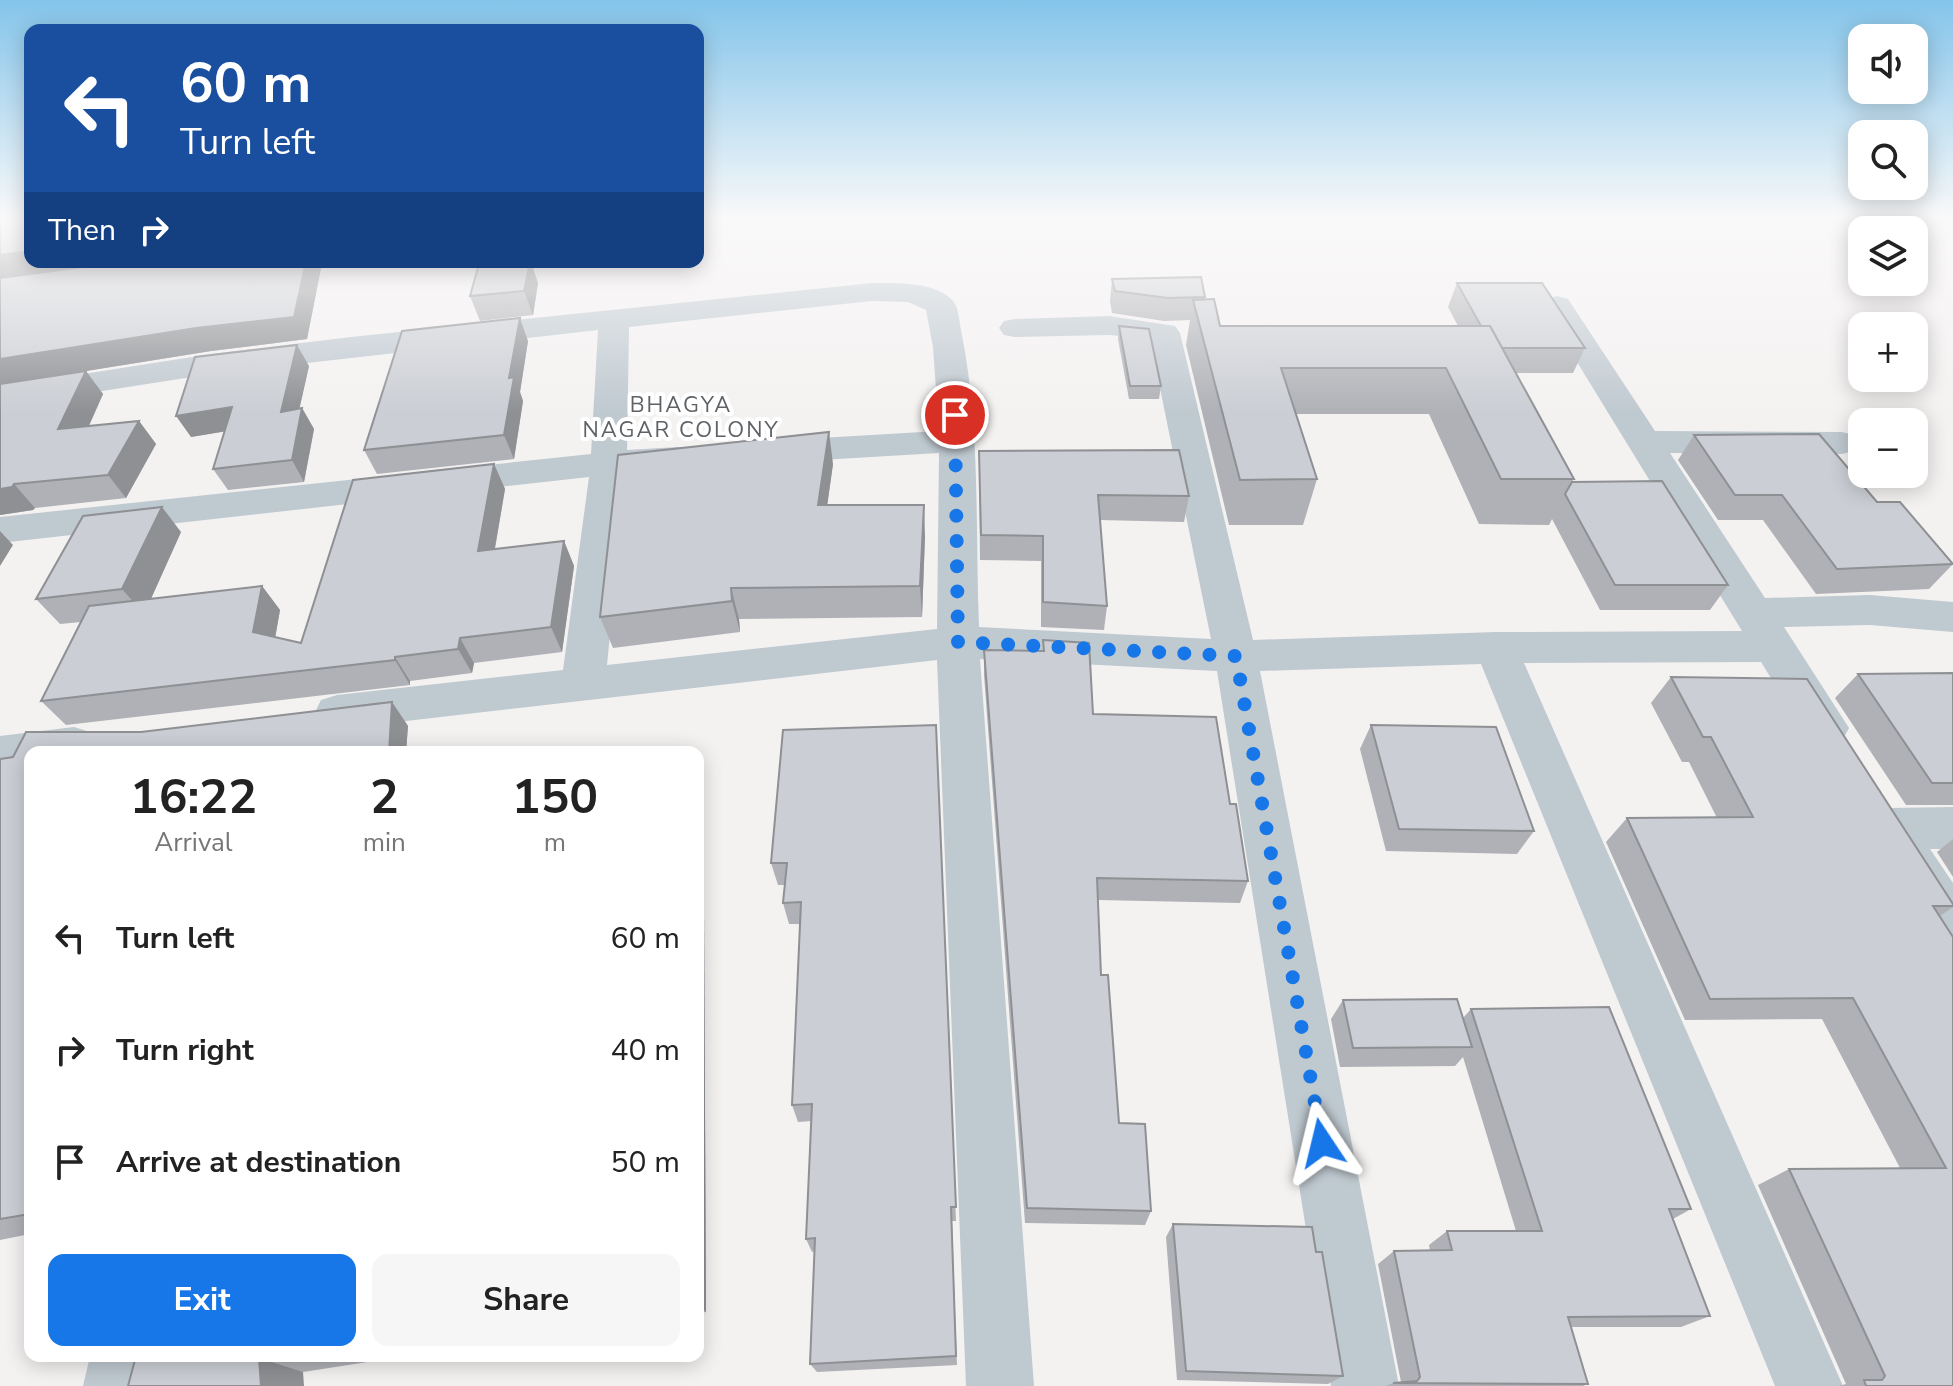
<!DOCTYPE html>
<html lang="en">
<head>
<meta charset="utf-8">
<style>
  :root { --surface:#fff; --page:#f6f6f6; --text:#222; --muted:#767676; --accent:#1777e8 }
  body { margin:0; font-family:"Nunito Sans",sans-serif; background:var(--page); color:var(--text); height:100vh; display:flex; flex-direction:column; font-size:30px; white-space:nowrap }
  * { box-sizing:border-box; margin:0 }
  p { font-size:26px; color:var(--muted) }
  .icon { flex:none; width:44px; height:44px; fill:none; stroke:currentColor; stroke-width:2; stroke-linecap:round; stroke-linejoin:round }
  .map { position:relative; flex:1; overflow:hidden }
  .panel { position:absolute; left:24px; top:746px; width:680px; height:616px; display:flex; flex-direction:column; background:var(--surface); border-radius:16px; box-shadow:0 4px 20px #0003 }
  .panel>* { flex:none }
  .top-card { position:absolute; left:24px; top:24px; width:680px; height:244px; border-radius:16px; box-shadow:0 4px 20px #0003; background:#1a4fa0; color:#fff; overflow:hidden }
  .tools { position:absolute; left:1848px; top:24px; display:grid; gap:16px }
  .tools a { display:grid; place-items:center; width:80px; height:80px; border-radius:16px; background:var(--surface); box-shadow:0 4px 20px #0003; font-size:40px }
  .pin { position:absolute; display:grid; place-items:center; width:68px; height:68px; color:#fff; margin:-34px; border:4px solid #fff; border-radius:50%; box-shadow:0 2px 8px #0007 }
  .me { position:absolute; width:88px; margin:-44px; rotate:350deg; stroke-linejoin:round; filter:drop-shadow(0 0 6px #0008) }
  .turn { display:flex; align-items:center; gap:28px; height:168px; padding:0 24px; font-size:36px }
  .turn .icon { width:104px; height:104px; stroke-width:2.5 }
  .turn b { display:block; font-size:56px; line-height:68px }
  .then { display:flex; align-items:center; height:76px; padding:0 24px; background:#0003; gap:16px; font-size:30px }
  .eta { display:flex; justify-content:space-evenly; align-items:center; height:136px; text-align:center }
  .eta b { font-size:48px; font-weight:700; line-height:56px }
  .primary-button { display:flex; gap:16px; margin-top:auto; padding:16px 24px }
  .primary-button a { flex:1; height:92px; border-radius:16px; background:var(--accent); color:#fff; font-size:32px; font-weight:700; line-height:92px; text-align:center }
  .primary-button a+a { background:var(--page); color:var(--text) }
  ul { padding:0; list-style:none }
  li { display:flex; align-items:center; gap:24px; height:112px; padding:0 24px }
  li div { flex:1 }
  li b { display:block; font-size:30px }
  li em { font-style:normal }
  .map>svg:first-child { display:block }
</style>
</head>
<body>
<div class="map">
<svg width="1953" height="1386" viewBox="0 0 1953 1386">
  <rect width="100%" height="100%" fill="#f4f1f1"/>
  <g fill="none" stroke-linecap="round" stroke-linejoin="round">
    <!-- minor -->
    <g fill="#bfc9d0" fill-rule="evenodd">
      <path d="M872,283C896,283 935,281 953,301C959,308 959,321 961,330C981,428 975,528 979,627L1211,639L1150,339L1109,335L1015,337L1004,335L999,328L1004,321L1015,319L1109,316L1175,326L1180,333L1253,640L1496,632L1742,631L1542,305L1546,299L1557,296L1568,299L1655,431L1842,432L1854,435L1860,443L1854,451L1842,454L1670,453L1765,598L1870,595L1953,602V632L1870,625L1784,627L1849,728L1842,741L1826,746L1810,741L1761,662L1524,663L1843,1386H1775L1481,664L1260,671L1399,1386H1331L1217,671L980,659L1034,1386H966L937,660L337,729L321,724L315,712L321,700L337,695L563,670L589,477L0,543V517L591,454L598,330L211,374L0,407V387L211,354L351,337ZM872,301L908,302L926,310L933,347L939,431L770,441L757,444L752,452L757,460L770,463L939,453L937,629L607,665L626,473L691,466L696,458L691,450L678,447L627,450L629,327Z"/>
      <polygon points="74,727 90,732 97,745 93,752 30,752 30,769 0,774 0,736"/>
      <polygon points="1953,807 1953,849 1930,849 1953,883 1953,951 1935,944 1887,864 1894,850 1873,844 1866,829 1873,814 1890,808"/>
      <polygon points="90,1356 158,1356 151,1386 83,1386"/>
    </g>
  </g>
  <!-- wall -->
  <g fill="#afb1b6">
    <polygon points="0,219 30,262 322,263 307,339 211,351 86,371 103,394 89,426 139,421 156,444 126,498 35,508 33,510 0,515"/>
    <polygon points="1112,279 1205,297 1204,300 1220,326 1458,326 1448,307 1457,283 1585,348 1573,373 1516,373 1574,479 1572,482 1728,585 1710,610 1600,610 1552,519 1549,525 1479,524 1429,414 1296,414 1317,479 1303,525 1229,525 1186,345 1190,320 1164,321 1112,313 1110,301"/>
    <polygon points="538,283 533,315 480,321 470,296"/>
    <polygon points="1119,326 1161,386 1159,399 1129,399 1118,339"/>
    <polygon points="528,341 520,392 523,401 514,459 377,474 364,450"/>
    <polygon points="309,366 299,409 302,408 314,429 304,482 228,490 213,469 225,431 191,437"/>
    <polygon points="1694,435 1877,502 1953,564 1929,589 1816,594 1763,520 1718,520 1678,460"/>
    <polygon points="979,451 1189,496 1184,522 1100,520 1107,606 1104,630 1041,627 1041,561 980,560"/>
    <polygon points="494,464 505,489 495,549 564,541 574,566 562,652 474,663 472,673 410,681 410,685 66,725 41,701 81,622 60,624 36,599 181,532 151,599 262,586 280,610 275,637 301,643"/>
    <polygon points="833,464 827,505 925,536 922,617 739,619 740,632 613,648 600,617"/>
    <polygon points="1043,640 1093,714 1230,804 1248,881 1240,903 1098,900 1101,975 1119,1123 1151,1211 1145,1225 1025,1223 984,675 984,650 1043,651"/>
    <polygon points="1953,673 1953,805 1906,805 1835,698 1858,674"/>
    <polygon points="1671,677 1953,904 1953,907 1940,916 1953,1386 1838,1386 1846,1384 1758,1185 1789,1169 1900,1168 1822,1019 1685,1020 1606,842 1627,818 1717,818 1689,762 1682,762 1651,703"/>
    <polygon points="392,702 408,726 406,752 30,752 30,1234 0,1240 0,759 13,757 26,732 141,732"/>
    <polygon points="936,725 956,1221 952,1221 957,1365 817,1372 810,1364 815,1251 812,1252 806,1239 812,1121 798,1122 792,1105 800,924 789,924 783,903 785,885 778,885 771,863"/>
    <polygon points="1371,725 1534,831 1517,854 1386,851 1360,749"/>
    <polygon points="1953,839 1953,877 1937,852"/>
    <polygon points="698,900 704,914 706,1312 698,1313"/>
    <polygon points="1343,1000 1463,1018 1471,1009 1691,1209 1673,1219 1710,1316 1681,1327 1571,1327 1588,1384 1583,1386 1386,1386 1393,1383 1401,1382 1378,1264 1394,1251 1430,1251 1429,1245 1447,1231 1516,1231 1463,1057 1455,1066 1340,1067 1331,1019"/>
    <polygon points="1173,1224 1316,1252 1343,1376 1328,1384 1177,1380 1166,1237"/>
    <polygon points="136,1356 375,1356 374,1361 303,1372"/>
  </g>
  <!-- shaded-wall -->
  <g fill="#8e9094">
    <polygon points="30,251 30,262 134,262 0,279 0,255"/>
    <polygon points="306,262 322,263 307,339 211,351 86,371 103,394 77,452 0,385 0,359"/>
    <polygon points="530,262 531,262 538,283 533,315 524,291"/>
    <polygon points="520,318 528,341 520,392 523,401 514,459 504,435 509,378"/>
    <polygon points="297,345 309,366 294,433 281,412"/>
    <polygon points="232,407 246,428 191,437 176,416"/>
    <polygon points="302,408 314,429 304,482 292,460"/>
    <polygon points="139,421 156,444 126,498 108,475"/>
    <polygon points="829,432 833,464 823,536 818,505"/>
    <polygon points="494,464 505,489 490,576 478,551"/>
    <polygon points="14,484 35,508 33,510 0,515 0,489"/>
    <polygon points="924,505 925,536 922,617 920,586"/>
    <polygon points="162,507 181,532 144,614 122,589"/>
    <polygon points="0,531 13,545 0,566"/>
    <polygon points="564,541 574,566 562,652 551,627"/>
    <polygon points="262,586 280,610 272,656 253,632"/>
    <polygon points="731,588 739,619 740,632 732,601"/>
    <polygon points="460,638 474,663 472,673 458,649"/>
    <polygon points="395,657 410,681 410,685 395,660"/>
    <polygon points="392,702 408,726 406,752 389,752"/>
    <polygon points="698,900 704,914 706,1312 698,1303"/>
    <polygon points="360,1356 375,1356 374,1361"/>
    <polygon points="259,1358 303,1372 304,1386 261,1386"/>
  </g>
  <!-- building -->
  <g fill="#cbced4" stroke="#8e9094" stroke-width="2">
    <polygon points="0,219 30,219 30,251 0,255"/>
    <polygon points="121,262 306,262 294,317 196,328 0,359 0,278"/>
    <polygon points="501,262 530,262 524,291 470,296 479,264"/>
    <polygon points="1201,277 1205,297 1168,298 1115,291 1112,279"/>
    <polygon points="1457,283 1542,283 1585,348 1502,348 1490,326 1481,326"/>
    <polygon points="1214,299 1220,326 1490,326 1574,479 1501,479 1446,368 1281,368 1317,479 1240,480 1193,300"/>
    <polygon points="520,318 509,378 514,377 504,435 364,450 402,331"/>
    <polygon points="1119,326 1149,329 1161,386 1130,386"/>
    <polygon points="297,345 281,412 302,408 292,460 213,469 232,407 176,416 195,357"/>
    <polygon points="86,371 58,429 139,421 108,475 14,484 12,487 0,489 0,384"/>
    <polygon points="829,432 818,505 924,505 920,586 731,588 732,601 600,617 618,455"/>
    <polygon points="1819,434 1877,502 1900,502 1953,564 1837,569 1782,495 1735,495 1694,435"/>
    <polygon points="1179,450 1189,496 1098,495 1107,606 1043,602 1043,536 981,535 979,451"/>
    <polygon points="494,464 478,551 564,541 551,627 460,638 458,649 395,657 395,660 41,701 89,606 262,586 253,632 301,643 353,480"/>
    <polygon points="1662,481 1728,585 1615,585 1565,494 1572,482"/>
    <polygon points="162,507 122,589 36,599 83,516"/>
    <polygon points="1043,640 1089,643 1093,714 1216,717 1230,804 1236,804 1248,881 1097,878 1101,975 1108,975 1119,1123 1145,1124 1151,1211 1027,1208 984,650 1044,651"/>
    <polygon points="1953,673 1953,783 1932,783 1858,674"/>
    <polygon points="1671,677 1807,679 1953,904 1953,906 1933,906 1953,937 1953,1386 1866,1386 1864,1380 1882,1380 1885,1376 1789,1169 1946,1168 1853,998 1710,999 1627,818 1753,817 1711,737 1703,737"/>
    <polygon points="392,702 389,752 30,752 30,1214 0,1219 0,759 13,757 26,732 141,732"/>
    <polygon points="936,725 956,1207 951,1207 956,1356 810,1364 815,1238 806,1239 812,1104 792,1105 801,902 783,903 787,863 771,863 783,730"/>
    <polygon points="1371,725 1496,727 1534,831 1399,829"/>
    <polygon points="1457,999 1472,1047 1353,1048 1343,1000"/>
    <polygon points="1609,1007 1691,1209 1669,1209 1710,1316 1568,1317 1588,1384 1393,1383 1417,1381 1420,1377 1394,1251 1452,1250 1447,1231 1542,1231 1471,1009"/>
    <polygon points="1173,1224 1312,1227 1316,1252 1322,1252 1343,1376 1186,1371"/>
    <polygon points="136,1356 270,1356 259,1358 261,1386 128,1386"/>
  </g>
  <!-- sky -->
  <linearGradient id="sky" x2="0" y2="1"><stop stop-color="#83c4ea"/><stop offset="0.53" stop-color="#faf9f9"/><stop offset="1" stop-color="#faf9f9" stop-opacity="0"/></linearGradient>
  <rect width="1953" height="413" fill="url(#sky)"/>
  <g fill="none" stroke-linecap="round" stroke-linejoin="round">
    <!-- route -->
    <polyline stroke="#1777e8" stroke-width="14" stroke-dasharray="0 25.2" points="955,415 958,642 1236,656 1322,1143"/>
  </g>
  <g text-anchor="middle" stroke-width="8" stroke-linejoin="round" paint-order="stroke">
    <!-- far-neighbourhood labels -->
    <g font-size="22" letter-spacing="2" fill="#5e6266" stroke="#fff">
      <text x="681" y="412">BHAGYA<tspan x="681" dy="25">NAGAR COLONY</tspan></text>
    </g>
  </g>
</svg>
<div class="tools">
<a><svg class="icon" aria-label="sound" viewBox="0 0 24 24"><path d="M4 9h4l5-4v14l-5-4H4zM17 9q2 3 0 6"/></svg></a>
<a><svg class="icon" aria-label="search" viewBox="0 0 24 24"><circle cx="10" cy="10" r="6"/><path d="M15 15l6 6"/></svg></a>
<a><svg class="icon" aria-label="layers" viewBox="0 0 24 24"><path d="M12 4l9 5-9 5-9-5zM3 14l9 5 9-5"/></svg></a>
<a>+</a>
<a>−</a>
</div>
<div class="pin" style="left:955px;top:415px;background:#d93025"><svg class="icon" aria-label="arrive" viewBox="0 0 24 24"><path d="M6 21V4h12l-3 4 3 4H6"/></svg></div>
<svg class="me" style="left:1322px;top:1143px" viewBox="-20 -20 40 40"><path d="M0-17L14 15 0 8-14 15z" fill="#1777e8" stroke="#fff" stroke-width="4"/></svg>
<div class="top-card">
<div class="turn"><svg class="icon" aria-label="left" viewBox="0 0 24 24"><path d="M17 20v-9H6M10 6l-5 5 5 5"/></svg><div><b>60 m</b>Turn left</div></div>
<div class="then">Then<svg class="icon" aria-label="right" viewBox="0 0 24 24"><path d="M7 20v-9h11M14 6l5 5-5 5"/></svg></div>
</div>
<section class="panel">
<div class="eta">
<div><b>16:22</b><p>Arrival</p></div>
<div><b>2</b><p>min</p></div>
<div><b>150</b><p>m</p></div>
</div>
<ul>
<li><svg class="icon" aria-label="left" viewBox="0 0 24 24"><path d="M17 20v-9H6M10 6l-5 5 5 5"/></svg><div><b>Turn left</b></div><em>60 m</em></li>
<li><svg class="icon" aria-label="right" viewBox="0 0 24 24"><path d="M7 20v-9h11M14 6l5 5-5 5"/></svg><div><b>Turn right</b></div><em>40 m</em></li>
<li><svg class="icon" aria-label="arrive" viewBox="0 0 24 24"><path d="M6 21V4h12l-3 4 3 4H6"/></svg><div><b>Arrive at destination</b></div><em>50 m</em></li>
</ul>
<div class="primary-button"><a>Exit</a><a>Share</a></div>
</section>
</div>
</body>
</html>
